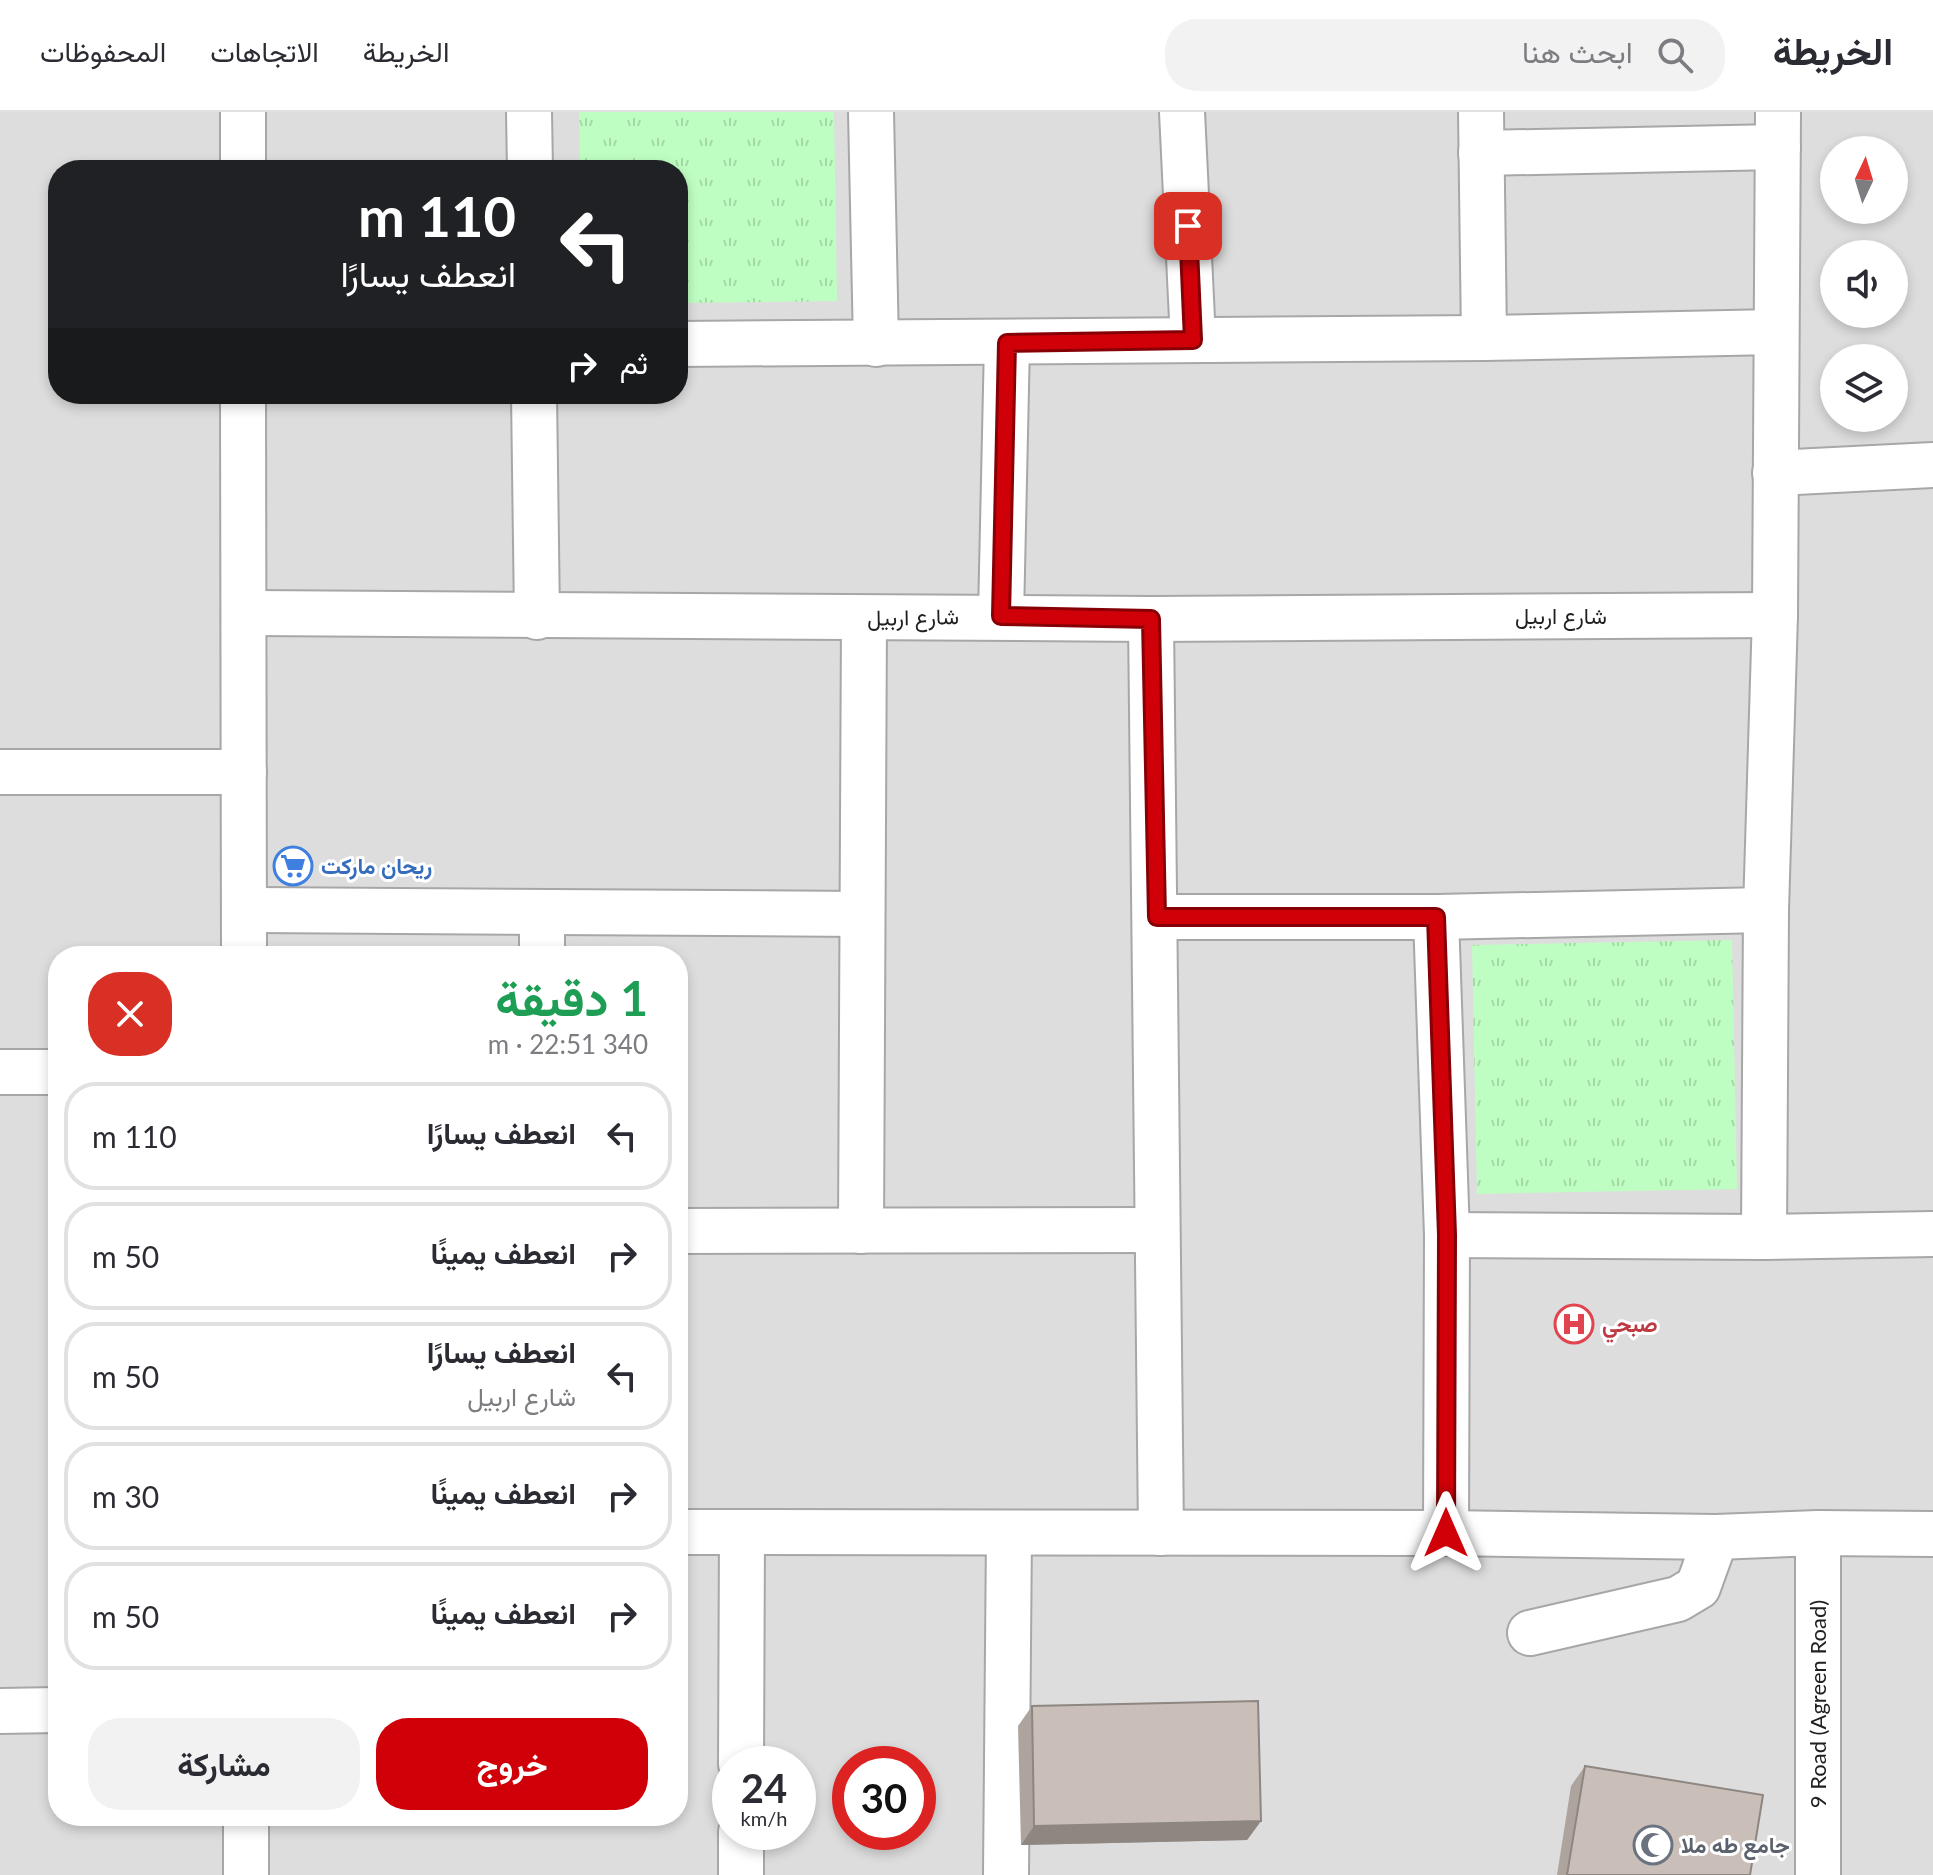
<!DOCTYPE html>
<html lang="ar">
<head>
<meta charset="utf-8">
<style>
  :root { --surface:#fff; --page:#f2f2f3; --text:#2b2b33; --muted:#7c7c81; --line:#e1e1e2; --accent:#d00009 }
  body { margin:0; font-family:Lato,Vazirmatn,sans-serif; background:var(--page); color:var(--text); direction:rtl; height:100vh; display:flex; flex-direction:column; font-size:30px; white-space:nowrap }
  * { box-sizing:border-box; margin:0 }
  p { font-size:26px; color:var(--muted) }
  .icon { flex:none; width:44px; height:44px; fill:none; stroke:currentColor; stroke-width:2; stroke-linecap:round; stroke-linejoin:round }
  .map { position:relative; flex:1; overflow:hidden; direction:ltr }
  .panel { position:absolute; left:48px; top:834px; width:640px; height:880px; display:flex; flex-direction:column; background:var(--surface); border-radius:32px; box-shadow:0 4px 12px #0003; direction:rtl }
  .panel>* { flex:none }
  .guide { position:absolute; left:48px; top:48px; width:640px; height:244px; border-radius:32px; box-shadow:0 4px 12px #0003; direction:rtl; background:#202124; color:#fff; overflow:hidden }
  .needle { width:52px; rotate:4deg }
  .buttons { position:absolute; left:1820px; top:24px; display:grid; gap:16px }
  .buttons a { display:grid; place-items:center; width:88px; height:88px; border-radius:50%; background:var(--surface); box-shadow:0 4px 12px #0003; font-size:40px }
  .speed { position:absolute; left:712px; top:1634px; display:flex; gap:16px; font-size:40px; font-weight:700; text-align:center }
  .speed>* { display:grid; place-content:center; width:104px; height:104px; border-radius:50%; background:var(--surface); box-shadow:0 4px 12px #0003; line-height:1 }
  .speed small { font-size:20px; font-weight:400 }
  .speed .limit { border:12px solid #d22; background:#fff; color:#111 }
  .pin { position:absolute; display:grid; place-items:center; width:68px; height:68px; color:#fff; margin:-34px; border-radius:16px; box-shadow:0 4px 12px #0006 }
  .me { position:absolute; width:88px; margin:-44px; rotate:0deg; stroke-linejoin:round; filter:drop-shadow(0 0 6px #0008) }
  .turn { display:flex; align-items:center; gap:28px; height:168px; padding:0 40px; font-size:36px }
  .turn .icon { width:104px; height:104px; stroke-width:2.5 }
  .turn b { display:block; font-size:56px; line-height:68px }
  .then { display:flex; align-items:center; height:76px; padding:0 40px; background:#0003; gap:16px; font-size:30px }
  .round { display:grid; place-items:center; flex:none; width:84px; height:84px; border-radius:32px; background:var(--page) }
  .summary { display:flex; align-items:center; justify-content:space-between; height:136px; padding:0 40px }
  h1 { font-size:48px; font-weight:700; line-height:60px; color:#1e9e55 }
  .cta { display:flex; gap:16px; margin-top:auto; padding:16px 40px }
  .cta a { flex:1; height:92px; border-radius:32px; background:var(--accent); color:#fff; font-size:32px; font-weight:700; line-height:92px; text-align:center }
  .cta a+a { background:var(--page); color:var(--text) }
  ul { padding:0; list-style:none }
  li { display:flex; align-items:center; gap:24px; height:108px; margin:0 16px 12px; padding:0 24px; border:4px solid var(--line); border-radius:32px }
  li div { flex:1 }
  li b { display:block; font-size:30px }
  li em { font-style:normal }
  header { display:flex; align-items:center; gap:48px; box-sizing:border-box; height:112px; padding:0 40px; background:var(--surface); border-bottom:2px solid var(--line) }
  header strong { font-size:38px }
  nav { display:flex; gap:44px; margin-inline-start:auto; font-size:28px }
  .search { width:560px; height:72px; background:var(--page); display:flex; align-items:center; gap:20px; box-sizing:border-box; padding:0 28px; border-radius:32px; color:var(--muted); font-size:30px }
  .map>svg:first-child { display:block }
</style>
</head>
<body>
<header>
<strong>الخريطة</strong>
<div class="search"><svg class="icon" aria-label="search" viewBox="0 0 24 24"><circle cx="10" cy="10" r="6"/><path d="M15 15l6 6"/></svg>ابحث هنا</div>
<nav><a>الخريطة</a><a>الاتجاهات</a><a>المحفوظات</a></nav>
</header>
<div class="map">
<svg width="1933" height="1763" viewBox="0 0 1933 1763">
  <defs>
    <pattern id="park-tufts" width="24" height="20" patternUnits="userSpaceOnUse" patternTransform="scale(2)"><rect width="24" height="20" fill="#bffec2"/><path d="M3 7l-1-3M5 7V3M7 7l1-3M15 17l-1-3M17 17v-4M19 17l1-3" fill="none" stroke="#a4d9a6"/></pattern>
  </defs>
  <rect width="100%" height="100%" fill="#f1ede5"/>
  <!-- residential -->
  <path fill="#dedddd" fill-rule="evenodd" d="M0,0H1933V1763H0ZM1834,38H1894V98H1834ZM58,58H678V282H58ZM1834,142H1894V202H1834ZM1834,246H1894V306H1834ZM58,844H678V1704H58ZM730,1652H798V1720H730ZM850,1652H918V1720H850Z"/>
  <!-- park -->
  <g fill="url(#park-tufts)">
    <polygon points="579,0 834,0 837,189 678,191 678,58 580,58"/>
    <polygon points="1732,828 1737,1077 1477,1082 1472,833"/>
  </g>
  <g fill="none" stroke-linecap="round" stroke-linejoin="round">
    <!-- minor casing -->
    <g stroke="#a7a7a7" stroke-width="48">
      <g id="minor">
        <polyline points="243,0 243,58"/>
        <polyline points="529,0 530,58"/>
        <polyline points="871,0 876,232"/>
        <polyline points="1182,0 1193,228"/>
        <polyline points="1481,0 1484,226"/>
        <polyline points="1481,41 1778,35"/>
        <polyline points="678,232 1484,226 1775,220"/>
        <polyline points="243,282 244,844"/>
        <polyline points="534,282 537,505"/>
        <polyline points="1775,361 1933,353"/>
        <polyline points="244,501 1151,507 1775,503"/>
        <polyline points="1001,504 1007,231"/>
        <path d="M1151,507C1157,811 1156,1116 1161,1421"/>
        <polyline points="0,660 244,660"/>
        <polyline points="244,798 861,802"/>
        <polyline points="1157,805 1436,805 1766,798"/>
        <polyline points="1436,805 1447,1123 1446,1421"/>
        <polyline points="542,844 542,800"/>
        <polyline points="0,960 58,960"/>
        <polyline points="678,1119 1156,1118"/>
        <polyline points="861,1119 864,506"/>
        <polyline points="1447,1123 1764,1125 1933,1122"/>
        <polyline points="1764,1125 1766,798 1775,503 1778,0"/>
        <polyline points="678,1420 1446,1421 1716,1425 1818,1421 1933,1422"/>
        <polyline points="1530,1521 1678,1487 1698,1475 1716,1425"/>
        <polyline points="0,1599 58,1598"/>
        <polyline points="741,1652 742,1420"/>
        <polyline points="246,1704 246,1763"/>
        <polyline points="741,1763 741,1720"/>
        <polyline points="1006,1763 1009,1421"/>
        <polyline points="1818,1763 1818,1421"/>
      </g>
    </g>
    <!-- minor -->
    <use href="#minor" stroke="#fff" stroke-width="44"/>
  </g>
  <!-- wall -->
  <g fill="#aea49e">
    <polygon points="1032,1594 1261,1709 1247,1728 1021,1733 1018,1614"/>
    <polygon points="1585,1654 1750,1763 1557,1763 1571,1674"/>
  </g>
  <!-- shaded-wall -->
  <polygon fill="#8d8681" points="1261,1709 1247,1728 1021,1733 1034,1714"/>
  <!-- building -->
  <g fill="#cabfb8" stroke="#8d8681" stroke-width="2">
    <polygon points="1258,1589 1261,1709 1034,1714 1032,1594"/>
    <polygon points="1585,1654 1763,1683 1750,1763 1567,1763"/>
  </g>
  <g fill="none" stroke-linecap="round" stroke-linejoin="round">
    <!-- route casing -->
    <g stroke="#870006" stroke-width="20">
      <polyline id="route" points="1188,114 1193,228 1007,231 1001,504 1151,507 1157,805 1436,805 1447,1123 1446,1421"/>
    </g>
    <!-- route -->
    <use href="#route" stroke="#d00009" stroke-width="14"/>
  </g>
  <!-- icons -->
  <defs>
    <g id="supermarket-ring" transform="scale(2)"><circle r="9.5" fill="#fff" stroke="#3f7fe0" stroke-width="1.5"/><path d="M-6-5.5h2.5l.6 2H6L4.5 2H-2.5L-4.4-4H-6ZM-1.5 3.2a1.3 1.3 0 1 0 .1 0ZM3 3.2a1.3 1.3 0 1 0 .1 0Z" fill="#3f7fe0"/></g>
    <g id="hospital-ring" transform="scale(2)"><circle r="9.5" fill="#fff" stroke="#e0444e" stroke-width="1.5"/><path d="M-5-5h3v3.5h4V-5h3V5h-3V1.5h-4V5h-3Z" fill="#e0444e"/></g>
    <g id="mosque-ring" transform="scale(2)"><circle r="9.5" fill="#fff" stroke="#6b7280" stroke-width="1.5"/><path d="M3.5-4.9A6 6 0 1 0 3.5 4.9A5 5 0 1 1 3.5-4.9Z" fill="#6b7280"/></g>
  </defs>
  <g fill-rule="evenodd">
    <use href="#supermarket-ring" x="293" y="754"/>
    <use href="#hospital-ring" x="1574" y="1212"/>
    <use href="#mosque-ring" x="1653" y="1733"/>
  </g>
  <g text-anchor="middle" stroke-width="6" stroke-linejoin="round" paint-order="stroke">
    <!-- street labels -->
    <g font-size="22" fill="#202020" stroke="#fff">
      <text x="1561" y="512">شارع اربيل</text>
      <text transform="translate(913 505) rotate(-1)" y="8">شارع اربيل</text>
      <text transform="translate(1818 1592) rotate(-90)" y="8">9 Road (Agreen Road)</text>
    </g>
    <!-- shop labels -->
    <g font-size="22" font-weight="bold" fill="#366cbe" stroke="#fff" text-anchor="start">
      <text x="321" y="762">ريحان ماركت</text>
    </g>
    <!-- health labels -->
    <g font-size="22" font-weight="bold" fill="#be3a42" stroke="#fff" text-anchor="start">
      <text x="1602" y="1220">صبحي</text>
    </g>
    <!-- worship labels -->
    <g font-size="22" font-weight="bold" fill="#5b616d" stroke="#fff" text-anchor="start">
      <text x="1681" y="1741">جامع طه ملا</text>
    </g>
  </g>
</svg>
<div class="buttons">
<a><svg class="needle" viewBox="-14 -14 28 28"><path d="M0-13l5 13h-10z" fill="#e53935"/><path d="M0 13l5-13h-10z" fill="#7c7c81"/></svg></a>
<a><svg class="icon" aria-label="sound" viewBox="0 0 24 24"><path d="M4 9h4l5-4v14l-5-4H4zM17 9q2 3 0 6"/></svg></a>
<a><svg class="icon" aria-label="layers" viewBox="0 0 24 24"><path d="M12 4l9 5-9 5-9-5zM3 14l9 5 9-5"/></svg></a>
</div>
<div class="speed"><div>24<small>km/h</small></div><div class="limit">30</div></div>
<div class="pin" style="left:1188px;top:114px;background:#d93025"><svg class="icon" aria-label="arrive" viewBox="0 0 24 24"><path d="M6 21V4h12l-3 4 3 4H6"/></svg></div>
<svg class="me" style="left:1446px;top:1421px" viewBox="-20 -20 40 40"><path d="M0-17L14 15 0 8-14 15z" fill="#d00009" stroke="#fff" stroke-width="4"/></svg>
<div class="guide">
<div class="turn"><svg class="icon" aria-label="left" viewBox="0 0 24 24"><path d="M17 20v-9H6M10 6l-5 5 5 5"/></svg><div><b>110 m</b>انعطف يسارًا</div></div>
<div class="then">ثم<svg class="icon" aria-label="right" viewBox="0 0 24 24"><path d="M7 20v-9h11M14 6l5 5-5 5"/></svg></div>
</div>
<section class="panel">
<div class="summary"><div><h1>1 دقيقة</h1><p>340 m · 22:51</p></div><a class="round" style="background:#d93025;color:#fff"><svg class="icon" aria-label="close" viewBox="0 0 24 24"><path d="M6 6l12 12M18 6L6 18"/></svg></a></div>
<ul>
<li><svg class="icon" aria-label="left" viewBox="0 0 24 24"><path d="M17 20v-9H6M10 6l-5 5 5 5"/></svg><div><b>انعطف يسارًا</b></div><em>110 m</em></li>
<li><svg class="icon" aria-label="right" viewBox="0 0 24 24"><path d="M7 20v-9h11M14 6l5 5-5 5"/></svg><div><b>انعطف يمينًا</b></div><em>50 m</em></li>
<li><svg class="icon" aria-label="left" viewBox="0 0 24 24"><path d="M17 20v-9H6M10 6l-5 5 5 5"/></svg><div><b>انعطف يسارًا</b><p>شارع اربيل</p></div><em>50 m</em></li>
<li><svg class="icon" aria-label="right" viewBox="0 0 24 24"><path d="M7 20v-9h11M14 6l5 5-5 5"/></svg><div><b>انعطف يمينًا</b></div><em>30 m</em></li>
<li><svg class="icon" aria-label="right" viewBox="0 0 24 24"><path d="M7 20v-9h11M14 6l5 5-5 5"/></svg><div><b>انعطف يمينًا</b></div><em>50 m</em></li>
</ul>
<div class="cta"><a>خروج</a><a>مشاركة</a></div>
</section>
</div>
</body>
</html>
